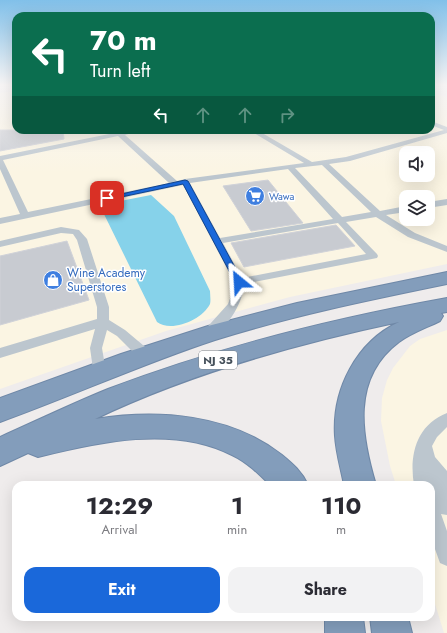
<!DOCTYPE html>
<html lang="en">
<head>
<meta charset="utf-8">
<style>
  :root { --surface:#fff; --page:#f2f2f3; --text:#2b2b33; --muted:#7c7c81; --accent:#1a68da }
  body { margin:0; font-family:Jost,sans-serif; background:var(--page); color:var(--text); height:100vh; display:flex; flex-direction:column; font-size:15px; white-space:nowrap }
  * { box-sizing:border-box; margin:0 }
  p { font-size:13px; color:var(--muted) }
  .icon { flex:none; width:22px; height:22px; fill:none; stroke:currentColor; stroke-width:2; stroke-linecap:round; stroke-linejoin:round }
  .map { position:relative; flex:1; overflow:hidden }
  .details { position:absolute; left:12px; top:481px; width:423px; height:140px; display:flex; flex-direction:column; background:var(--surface); border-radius:12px; box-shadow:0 4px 16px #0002 }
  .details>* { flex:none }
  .banner { position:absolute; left:12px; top:12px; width:423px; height:122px; border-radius:12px; box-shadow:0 4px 16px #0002; background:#0b6e4f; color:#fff; overflow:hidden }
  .tools { position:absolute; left:399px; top:146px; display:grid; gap:8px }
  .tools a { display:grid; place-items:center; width:36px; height:36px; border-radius:8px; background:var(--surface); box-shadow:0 4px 16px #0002; font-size:20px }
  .pin { position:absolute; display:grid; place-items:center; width:34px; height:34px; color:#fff; margin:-17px; border-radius:8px; box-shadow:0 2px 6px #0006 }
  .me { position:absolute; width:44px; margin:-22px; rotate:333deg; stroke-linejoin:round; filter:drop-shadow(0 0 3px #0008) }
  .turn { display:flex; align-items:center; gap:14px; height:84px; padding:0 12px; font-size:18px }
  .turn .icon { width:52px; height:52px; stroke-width:2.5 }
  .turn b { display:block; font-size:28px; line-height:34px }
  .lanes { display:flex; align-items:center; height:38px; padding:0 12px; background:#0003; justify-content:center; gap:20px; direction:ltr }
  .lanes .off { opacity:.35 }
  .eta { display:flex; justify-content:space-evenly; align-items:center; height:68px; text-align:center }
  .eta b { font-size:24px; font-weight:700; line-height:28px }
  .primary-button { display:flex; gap:8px; margin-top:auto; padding:8px 12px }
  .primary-button a { flex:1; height:46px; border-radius:12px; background:var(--accent); color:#fff; font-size:16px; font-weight:700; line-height:46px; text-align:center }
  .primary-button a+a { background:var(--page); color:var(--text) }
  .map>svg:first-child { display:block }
</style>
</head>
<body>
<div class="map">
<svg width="447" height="633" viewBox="0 0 447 633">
  <rect width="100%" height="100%" fill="#efecec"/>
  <!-- commercial -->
  <g fill="#fbf5e3" fill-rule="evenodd">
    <path d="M16,91V130H431V92L447,97V264L290,297L166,331L0,389V93ZM406,153H428V175H406ZM406,197H428V219H406Z"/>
    <polygon points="447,330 447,633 444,633 431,591 431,485 396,485 390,466 381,421 382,398 387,380 393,368 410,346 420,339"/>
  </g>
  <!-- water -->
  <path fill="#86d2ea" d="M151,195L174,216L210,291C210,295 211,300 210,304C202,320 171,333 157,322L101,208L105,204Z"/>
  <!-- building -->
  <g fill="#c8cbd1" stroke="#d0d2d8">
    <polygon points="0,130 63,130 64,139 0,151"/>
    <polygon points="268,180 303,223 251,231 223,186"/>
    <polygon points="336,225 355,246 244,267 231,243"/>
    <polygon points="67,241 89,300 0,325 0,256"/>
  </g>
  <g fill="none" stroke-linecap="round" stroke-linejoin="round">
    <!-- highway casing -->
    <g stroke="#6f88a7" stroke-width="2">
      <g id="highway">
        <path d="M447,272V284C369,300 291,316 215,340C142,364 72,396 0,422V398L121,354L208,326L297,303Z"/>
        <path d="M447,298V312L441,313L443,316L440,321C426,328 411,333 399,342C351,378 361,435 376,485H344C341,469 336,453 335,436C332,390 356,342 399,322C295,344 191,373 95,419C158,409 230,414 282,455C293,464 302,472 308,485H270C259,474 247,462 232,455C173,425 99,442 38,457L28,453L0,466V437C36,421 71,404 108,389C218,347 331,319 447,298Z"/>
        <polygon points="325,617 363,617 365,633 325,633"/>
        <polygon points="370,617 408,617 412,633 372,633"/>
      </g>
    </g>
    <!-- lane -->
    <g fill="#bcc6ce" fill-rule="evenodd">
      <path d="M431,121L447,127V133L350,161L329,164L380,211L406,206V212L386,215L415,233L447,246V252L408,237L376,217L346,222L377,254L378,256L377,258L244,284C244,302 225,333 207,339L203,337L201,334L228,304L233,290L234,282L183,185L0,224V218L20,214L0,169V156L129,130H142L125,135L177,181L185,179L304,163L249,130H257L312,162L346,157L444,130L431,125ZM118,136L169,183L28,212L3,160ZM322,165L371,212L342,217L295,168ZM288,169L333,219L220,238L190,183ZM338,223L366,254L242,278L223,243Z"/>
      <polygon points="447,199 447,205 428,208 428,202"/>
      <polygon points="61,227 79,230 87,239 109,307 109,320 125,330 150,351 152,355 150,359 145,360 140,359 117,336 107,330 102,348 106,372 104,376 99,377 94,376 90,348 95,329 0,358 0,348 97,319 97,307 77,240 73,234 61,233 0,247 0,241"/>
      <path d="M447,413V427L437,437L432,446L435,457L447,471V515L441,514L447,531V566L440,563L431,538V503L433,504L431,485H414C409,456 416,425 447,413Z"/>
    </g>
    <!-- highway -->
    <use href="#highway" fill="#839dbb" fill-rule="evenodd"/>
  </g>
  <!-- sky -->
  <linearGradient id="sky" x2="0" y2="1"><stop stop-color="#81c0e9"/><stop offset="0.49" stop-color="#f8f6f6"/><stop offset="1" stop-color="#f8f6f6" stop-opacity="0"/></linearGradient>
  <rect width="447" height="173" fill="url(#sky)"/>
  <!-- route -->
  <polygon fill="#1a68da" stroke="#11448e" points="185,180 188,181 243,282 242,284 239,285 235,282 183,184 107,200 103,198"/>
  <!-- icons -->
  <defs>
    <g id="supermarket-disc" transform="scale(1)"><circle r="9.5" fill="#3f7fe0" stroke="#fff"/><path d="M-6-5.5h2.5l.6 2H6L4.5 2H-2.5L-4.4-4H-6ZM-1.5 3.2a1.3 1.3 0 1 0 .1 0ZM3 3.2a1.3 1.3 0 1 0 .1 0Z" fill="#fff"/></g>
    <g id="shop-disc" transform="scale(1)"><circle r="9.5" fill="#3f7fe0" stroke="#fff"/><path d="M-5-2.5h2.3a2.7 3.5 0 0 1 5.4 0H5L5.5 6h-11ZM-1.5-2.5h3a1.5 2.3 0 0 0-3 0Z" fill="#fff"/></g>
  </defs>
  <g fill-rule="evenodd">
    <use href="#supermarket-disc" x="255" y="196"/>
    <use href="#shop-disc" x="53" y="280"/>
  </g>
  <g text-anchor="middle" stroke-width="3" stroke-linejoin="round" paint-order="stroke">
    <!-- far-shop labels -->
    <g font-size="10" fill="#366cbe" stroke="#fff" text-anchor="start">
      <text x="269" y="200">Wawa</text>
    </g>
    <!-- shield labels -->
    <rect fill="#fff" stroke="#7c848b" stroke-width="1" x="199" y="351" width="38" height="18" rx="3"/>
    <g font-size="11" font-weight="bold" fill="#444f59">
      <text x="218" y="364">NJ 35</text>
    </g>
    <!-- shop labels -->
    <g font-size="12" fill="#366cbe" stroke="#fff" text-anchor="start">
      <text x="67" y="277">Wine Academy<tspan x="67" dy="14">Superstores</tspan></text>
    </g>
  </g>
</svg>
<div class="tools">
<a><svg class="icon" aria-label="sound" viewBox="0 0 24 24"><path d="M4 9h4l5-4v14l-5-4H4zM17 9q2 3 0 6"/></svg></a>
<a><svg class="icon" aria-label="layers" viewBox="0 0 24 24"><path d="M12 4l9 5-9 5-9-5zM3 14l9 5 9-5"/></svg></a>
</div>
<div class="pin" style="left:107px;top:198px;background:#d93025"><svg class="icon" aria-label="arrive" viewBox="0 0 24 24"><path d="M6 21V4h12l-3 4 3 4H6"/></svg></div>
<svg class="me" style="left:239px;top:282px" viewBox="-20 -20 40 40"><path d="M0-17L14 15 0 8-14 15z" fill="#1a68da" stroke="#fff" stroke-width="4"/></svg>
<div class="banner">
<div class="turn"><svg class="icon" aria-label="left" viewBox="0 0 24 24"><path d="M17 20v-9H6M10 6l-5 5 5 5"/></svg><div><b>70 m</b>Turn left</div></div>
<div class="lanes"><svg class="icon" aria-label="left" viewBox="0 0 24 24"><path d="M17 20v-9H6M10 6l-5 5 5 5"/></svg><svg class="icon off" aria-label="ahead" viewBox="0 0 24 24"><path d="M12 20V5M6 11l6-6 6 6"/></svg><svg class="icon off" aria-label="ahead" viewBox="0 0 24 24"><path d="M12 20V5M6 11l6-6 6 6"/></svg><svg class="icon off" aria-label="right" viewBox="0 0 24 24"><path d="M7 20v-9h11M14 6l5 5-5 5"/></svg></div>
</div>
<section class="details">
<div class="eta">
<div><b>12:29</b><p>Arrival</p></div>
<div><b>1</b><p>min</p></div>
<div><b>110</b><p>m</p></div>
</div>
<div class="primary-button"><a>Exit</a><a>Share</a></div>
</section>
</div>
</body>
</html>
